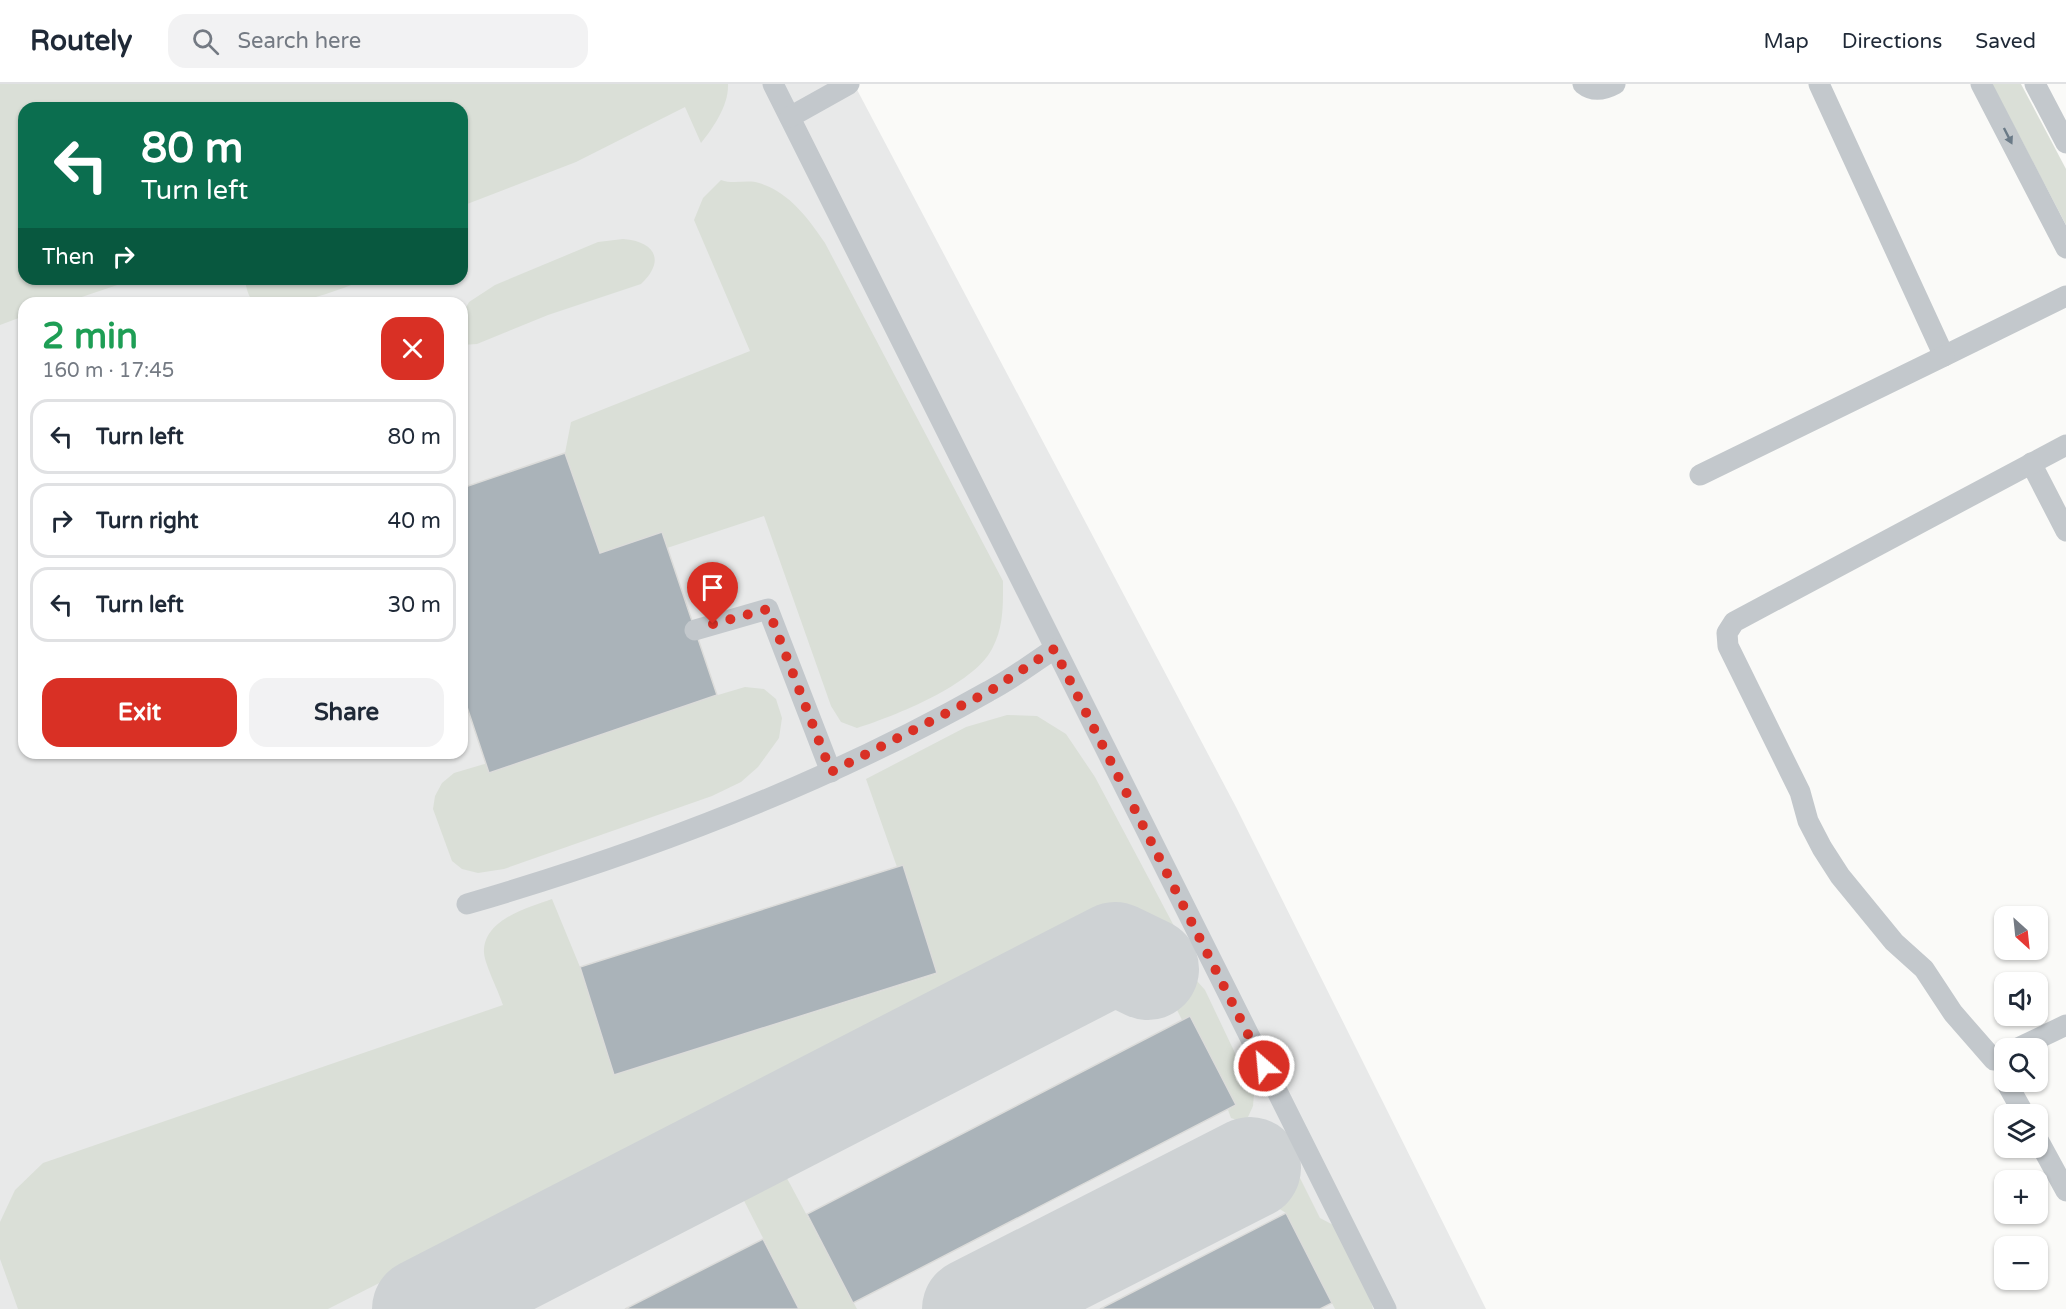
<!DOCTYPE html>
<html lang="en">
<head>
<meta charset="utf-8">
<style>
  :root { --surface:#fff; --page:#f2f2f3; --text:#1f2937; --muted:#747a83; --line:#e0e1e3; --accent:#d93025 }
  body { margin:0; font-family:"Varela Round",sans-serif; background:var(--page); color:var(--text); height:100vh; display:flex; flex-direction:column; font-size:22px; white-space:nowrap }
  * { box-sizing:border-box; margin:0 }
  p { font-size:20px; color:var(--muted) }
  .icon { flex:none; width:33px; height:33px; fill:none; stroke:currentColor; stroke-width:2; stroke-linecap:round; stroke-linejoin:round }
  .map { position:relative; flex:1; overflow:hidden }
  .panel { position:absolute; left:18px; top:213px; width:450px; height:462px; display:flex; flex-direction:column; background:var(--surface); border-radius:18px; box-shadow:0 2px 4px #0004 }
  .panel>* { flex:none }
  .hud { position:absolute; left:18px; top:18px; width:450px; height:183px; border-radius:18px; box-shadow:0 2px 4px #0004; background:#0b6e4f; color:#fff; overflow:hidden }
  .needle { width:39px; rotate:153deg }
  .controls { position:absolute; left:1994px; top:822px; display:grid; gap:12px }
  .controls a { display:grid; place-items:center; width:54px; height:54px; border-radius:12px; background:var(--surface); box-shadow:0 2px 4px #0004; font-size:30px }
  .pin { position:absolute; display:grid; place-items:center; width:51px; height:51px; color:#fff; margin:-62px -26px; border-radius:50% 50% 50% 0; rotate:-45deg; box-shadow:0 0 6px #0007 }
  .pin .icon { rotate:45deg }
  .me { position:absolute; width:66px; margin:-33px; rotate:333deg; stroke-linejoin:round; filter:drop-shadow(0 0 4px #0008) }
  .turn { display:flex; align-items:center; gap:21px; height:126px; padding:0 24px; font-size:27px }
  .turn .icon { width:78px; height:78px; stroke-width:2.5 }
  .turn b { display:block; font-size:42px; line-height:51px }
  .then { display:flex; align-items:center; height:57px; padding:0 24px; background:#0003; gap:12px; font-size:22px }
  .round { display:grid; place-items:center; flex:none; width:63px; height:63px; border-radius:18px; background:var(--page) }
  .head { display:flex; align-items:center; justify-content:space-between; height:102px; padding:0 24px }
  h1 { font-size:36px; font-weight:700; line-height:45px; color:#1e9e55 }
  .button { display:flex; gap:12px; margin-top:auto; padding:12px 24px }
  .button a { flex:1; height:69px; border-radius:18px; background:var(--accent); color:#fff; font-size:24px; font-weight:700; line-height:69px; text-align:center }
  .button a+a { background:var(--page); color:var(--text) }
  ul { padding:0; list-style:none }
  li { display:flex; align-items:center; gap:18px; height:75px; margin:0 12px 9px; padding:0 12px; border:3px solid var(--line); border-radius:18px }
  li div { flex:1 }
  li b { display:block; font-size:22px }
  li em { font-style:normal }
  header { display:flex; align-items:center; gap:36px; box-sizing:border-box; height:84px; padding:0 30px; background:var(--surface); border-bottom:2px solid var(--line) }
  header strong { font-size:28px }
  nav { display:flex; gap:33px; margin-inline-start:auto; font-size:21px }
  .search { width:420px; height:54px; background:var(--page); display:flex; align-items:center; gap:15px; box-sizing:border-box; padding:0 21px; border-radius:18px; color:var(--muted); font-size:22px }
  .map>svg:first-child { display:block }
</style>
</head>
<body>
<header>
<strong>Routely</strong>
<div class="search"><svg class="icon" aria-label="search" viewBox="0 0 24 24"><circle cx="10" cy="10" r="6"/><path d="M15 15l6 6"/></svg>Search here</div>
<nav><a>Map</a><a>Directions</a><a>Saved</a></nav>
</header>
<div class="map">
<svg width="2066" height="1225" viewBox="0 0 2066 1225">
  <rect width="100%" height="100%" fill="#fafaf8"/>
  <!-- built -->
  <path fill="#e8e9e9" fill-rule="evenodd" d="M0,0H854L1236,723L1486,1225H0ZM24,24H462V195H24ZM24,219H462V669H24Z"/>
  <!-- green -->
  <g fill="#dadfd7">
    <path d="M0,0H728C729,21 713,44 701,59L685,23L576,78L462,122V24H24V195H135L64,219H24V232L0,241Z"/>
    <polygon points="1992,0 2021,0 2066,85 2066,141"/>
    <path d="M721,96C734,101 747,95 759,99C789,108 808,134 825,159L1003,497C1003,520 1004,543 992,565C973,601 895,632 857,644L841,638L831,622L764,432L667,464L662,448L600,469L565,369L571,338L750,267L694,136L703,114Z"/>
    <path d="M623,155C655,157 666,177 641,200L548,231L477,260L462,261V231L469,218L495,201L598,158Z"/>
    <path d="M244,195H367C346,203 267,236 250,213C247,208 246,200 244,195Z"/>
    <polygon points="745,603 764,605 776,615 782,634 779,654 758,683 741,698 712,712 504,785 478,789 462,785 452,777 433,725 435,712 442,699 454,689"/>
    <path d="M1007,631L1037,632L1066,650L1095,693L1174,842L1173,854L1158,867L1148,871L1123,822L328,1225H18L0,1175V1138L15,1106L43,1079L503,921C499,908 485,881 484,869C483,835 528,824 552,815L580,883L614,991L936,890L903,781L897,783L866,695L966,643Z"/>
    <polygon points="1175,888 1197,897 1205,906 1254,1009 1253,1022 1248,1033 1240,1037 1231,1034 1228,1026 1236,1021 1190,932 1182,936 1161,894"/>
    <polygon points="1270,1052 1280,1059 1289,1072 1320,1134 1339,1144 1370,1214 1373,1225 1335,1225 1286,1129 1278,1124 1252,1072 1252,1063 1257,1055"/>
    <polygon points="774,1070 857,1225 799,1225 732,1093"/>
  </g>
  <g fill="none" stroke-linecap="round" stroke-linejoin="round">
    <!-- taxiway -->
    <g stroke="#ced2d4" stroke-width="102">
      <polyline points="423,1225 1115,869 1148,885"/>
      <polyline points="973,1225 1250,1084"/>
    </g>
  </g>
  <!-- building -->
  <g fill="#aab3b9" stroke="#dcdcda" stroke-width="1.5">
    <polygon points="565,369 600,469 662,448 717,611 489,689 462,608 462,404"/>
    <polygon points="903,781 937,889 614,991 580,883"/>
    <polygon points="1190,932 1236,1021 853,1219 807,1130"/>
    <polygon points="1286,1129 1332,1219 1320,1225 1100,1225"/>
    <polygon points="763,1155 799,1225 625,1225"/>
  </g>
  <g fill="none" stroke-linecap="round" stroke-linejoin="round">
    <!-- lane -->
    <g stroke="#c3c8cc" stroke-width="21">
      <polyline points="773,0 1386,1225"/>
      <path d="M1583,0C1593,8 1604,6 1615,0"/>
      <polyline points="1819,0 1944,272 2066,212"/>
      <polyline points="1981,0 2066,164"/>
      <polyline points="2035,0 2066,59"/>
      <polyline points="790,33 849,0"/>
      <polyline points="2031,379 2066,447"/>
      <polyline points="1700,391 1944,272"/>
      <polyline points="695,546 768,525 831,688"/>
      <path d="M467,820C646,768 827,699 989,607C1012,595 1033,579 1054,565"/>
      <polyline points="2018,964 2066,941"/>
      <polyline points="1994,976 1953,929 1924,885 1894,858 1840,792 1822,764 1808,737 1800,708 1728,562 1727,549 1734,538 2066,361"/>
      <polyline points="2006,998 2024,1030"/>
      <polyline points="2037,1054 2066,1107"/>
    </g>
  </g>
  <!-- one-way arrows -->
  <defs><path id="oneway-solid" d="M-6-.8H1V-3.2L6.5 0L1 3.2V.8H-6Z" transform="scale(1.5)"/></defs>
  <use fill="#6a7a87" href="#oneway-solid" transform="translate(2008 52) rotate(63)"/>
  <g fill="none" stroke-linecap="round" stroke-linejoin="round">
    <!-- route -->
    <polyline stroke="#d93025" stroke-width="10" stroke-dasharray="0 18" points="713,540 768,525 831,688 990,607 1054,565 1264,982"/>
  </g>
</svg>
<div class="controls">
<a><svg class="needle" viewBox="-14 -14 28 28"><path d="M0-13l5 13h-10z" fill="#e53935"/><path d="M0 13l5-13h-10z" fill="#747a83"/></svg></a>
<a><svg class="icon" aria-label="sound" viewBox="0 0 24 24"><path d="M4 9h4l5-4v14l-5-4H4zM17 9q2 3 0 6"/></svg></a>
<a><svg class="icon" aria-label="search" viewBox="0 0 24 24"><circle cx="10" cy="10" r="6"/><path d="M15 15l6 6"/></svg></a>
<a><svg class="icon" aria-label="layers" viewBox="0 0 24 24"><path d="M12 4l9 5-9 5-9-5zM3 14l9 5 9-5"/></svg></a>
<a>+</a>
<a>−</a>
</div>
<div class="pin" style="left:713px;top:540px;background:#d93025"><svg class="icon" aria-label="arrive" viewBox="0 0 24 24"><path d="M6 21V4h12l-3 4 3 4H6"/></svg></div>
<svg class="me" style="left:1264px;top:982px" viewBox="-20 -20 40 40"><circle r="17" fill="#d93025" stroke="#fff" stroke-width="3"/><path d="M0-11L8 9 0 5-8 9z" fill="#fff"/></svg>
<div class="hud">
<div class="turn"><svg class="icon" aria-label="left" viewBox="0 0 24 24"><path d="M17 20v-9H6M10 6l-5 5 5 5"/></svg><div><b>80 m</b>Turn left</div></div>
<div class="then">Then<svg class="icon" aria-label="right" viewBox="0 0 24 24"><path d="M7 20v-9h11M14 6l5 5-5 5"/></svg></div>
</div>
<section class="panel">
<div class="head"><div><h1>2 min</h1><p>160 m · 17:45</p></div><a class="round" style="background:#d93025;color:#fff"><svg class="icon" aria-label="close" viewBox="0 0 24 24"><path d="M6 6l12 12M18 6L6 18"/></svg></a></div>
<ul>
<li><svg class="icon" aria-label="left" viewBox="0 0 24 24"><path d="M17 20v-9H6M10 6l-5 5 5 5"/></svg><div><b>Turn left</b></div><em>80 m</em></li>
<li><svg class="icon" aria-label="right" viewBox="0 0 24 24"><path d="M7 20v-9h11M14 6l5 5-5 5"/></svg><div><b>Turn right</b></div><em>40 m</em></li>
<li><svg class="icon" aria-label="left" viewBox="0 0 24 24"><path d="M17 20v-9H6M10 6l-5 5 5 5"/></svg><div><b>Turn left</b></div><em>30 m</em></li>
</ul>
<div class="button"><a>Exit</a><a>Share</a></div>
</section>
</div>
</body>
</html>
